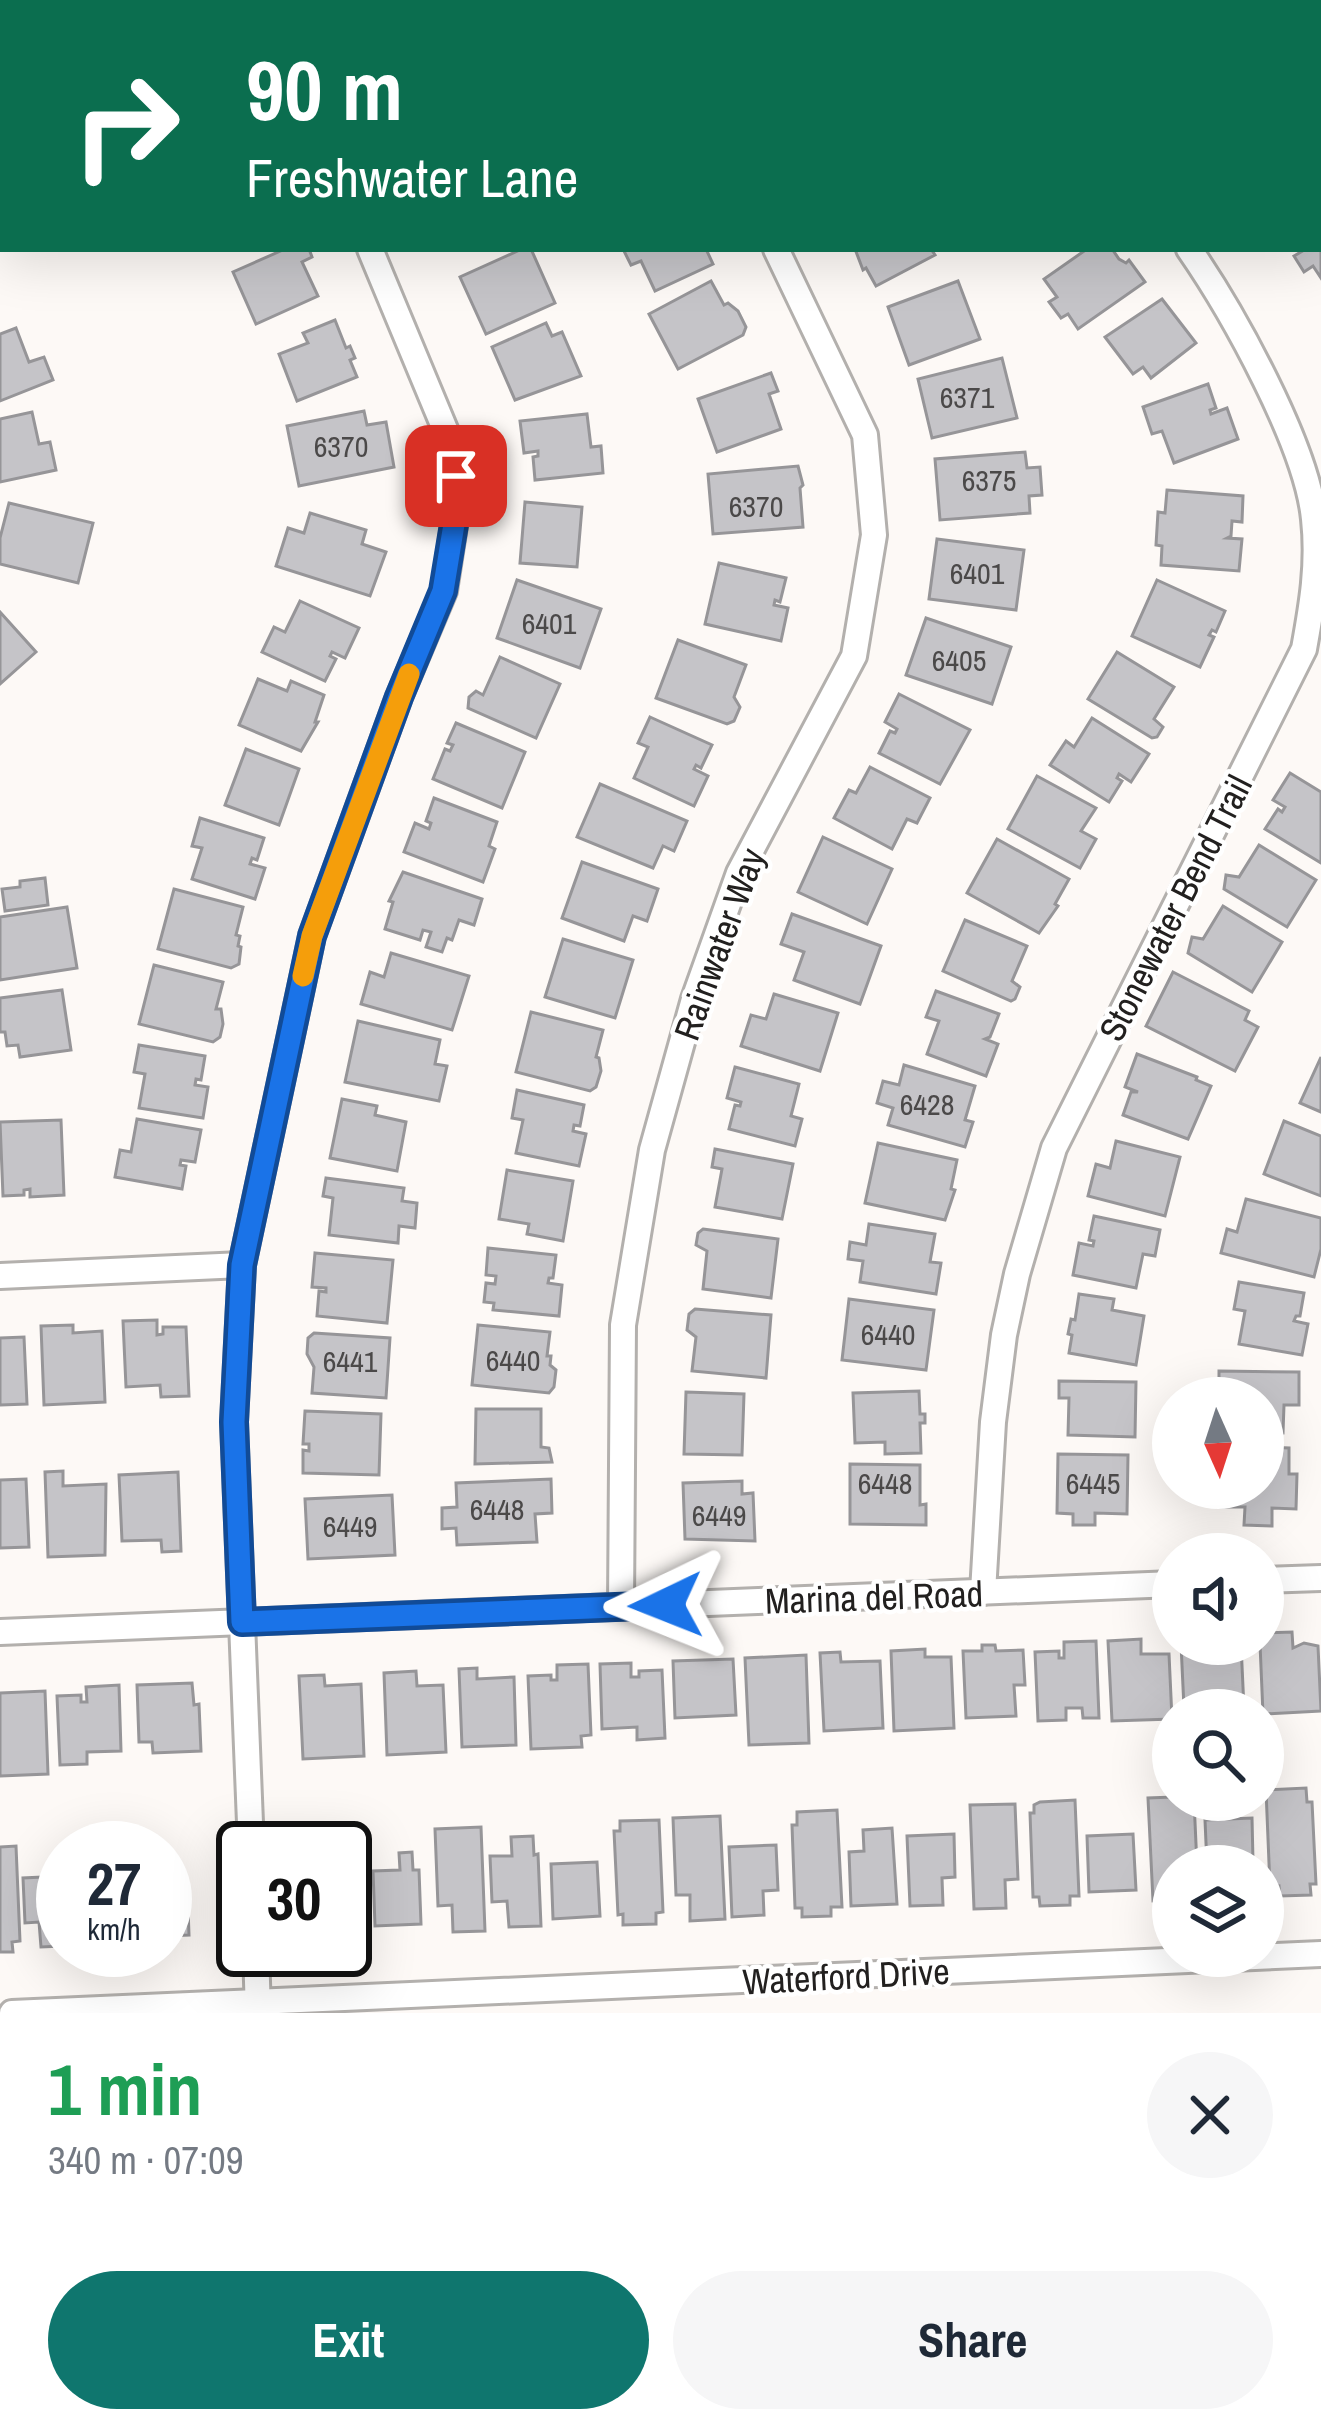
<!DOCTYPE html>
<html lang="en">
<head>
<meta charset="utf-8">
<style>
  :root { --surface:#fff; --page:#f6f6f7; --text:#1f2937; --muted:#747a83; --accent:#0f766e }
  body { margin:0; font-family:"Archivo Narrow",sans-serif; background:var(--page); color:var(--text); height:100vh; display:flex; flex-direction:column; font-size:45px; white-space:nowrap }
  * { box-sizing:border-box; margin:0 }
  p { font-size:39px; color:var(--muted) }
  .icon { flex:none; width:66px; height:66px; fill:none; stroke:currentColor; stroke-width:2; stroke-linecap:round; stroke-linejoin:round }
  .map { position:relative; height:2013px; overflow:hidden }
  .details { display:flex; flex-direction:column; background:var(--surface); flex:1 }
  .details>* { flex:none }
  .guide { position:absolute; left:0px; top:0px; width:1323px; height:252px; box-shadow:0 12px 48px #0002; background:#0b6e4f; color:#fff; overflow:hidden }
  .needle { width:78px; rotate:177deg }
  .tools { position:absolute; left:1152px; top:1377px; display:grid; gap:24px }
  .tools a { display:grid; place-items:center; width:132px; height:132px; border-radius:50%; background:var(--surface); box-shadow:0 12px 48px #0002; font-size:60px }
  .speed { position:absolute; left:36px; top:1821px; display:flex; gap:24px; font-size:60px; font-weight:700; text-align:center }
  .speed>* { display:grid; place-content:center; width:156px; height:156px; border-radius:50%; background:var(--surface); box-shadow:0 12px 48px #0002; line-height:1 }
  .speed small { font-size:30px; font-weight:400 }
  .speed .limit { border:6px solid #111; border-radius:18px; background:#fff; color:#111 }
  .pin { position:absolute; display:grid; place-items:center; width:102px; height:102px; color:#fff; margin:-51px; border-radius:24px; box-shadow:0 6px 18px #0006 }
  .me { position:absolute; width:132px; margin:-66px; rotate:268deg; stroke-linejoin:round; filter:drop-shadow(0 0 9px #0008) }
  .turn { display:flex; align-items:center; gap:42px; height:252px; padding:0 48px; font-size:54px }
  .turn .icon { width:156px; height:156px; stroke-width:2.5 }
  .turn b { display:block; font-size:84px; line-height:102px }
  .round { display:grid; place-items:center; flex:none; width:126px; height:126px; border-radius:63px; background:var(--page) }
  .head { display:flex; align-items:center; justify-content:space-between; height:204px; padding:0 48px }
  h1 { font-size:72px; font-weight:700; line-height:90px; color:#1e9e55 }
  .primary-button { display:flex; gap:24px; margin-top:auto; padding:24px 48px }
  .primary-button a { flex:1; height:138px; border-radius:72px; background:var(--accent); color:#fff; font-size:48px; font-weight:700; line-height:138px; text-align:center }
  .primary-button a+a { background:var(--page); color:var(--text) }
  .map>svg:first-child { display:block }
</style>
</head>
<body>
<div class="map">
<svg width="1321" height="2013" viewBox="0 0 1321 2013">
  <rect width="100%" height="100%" fill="#fdf9f6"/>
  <!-- building -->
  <g fill="#c5c4c8" stroke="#969598" stroke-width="3">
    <polygon points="1321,239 1321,278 1313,266 1304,272 1294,256 1306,249 1320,249"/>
    <polygon points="285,249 309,249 312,257 302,262 318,296 256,324 233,272"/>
    <polygon points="522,249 531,249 555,303 486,334 460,277"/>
    <polygon points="623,249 706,249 713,264 655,291 641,261 631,265"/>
    <polygon points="855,249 931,249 935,255 876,286 866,268 863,270"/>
    <polygon points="1087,249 1112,249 1119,259 1126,263 1129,260 1145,282 1078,329 1068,314 1061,318 1049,302 1057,297 1044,279"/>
    <polygon points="711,281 724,305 728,303 738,311 746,327 743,335 678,369 649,314"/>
    <polygon points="958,281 980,339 909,365 888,307"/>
    <polygon points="1162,299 1196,343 1151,378 1143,367 1133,374 1105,337"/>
    <polygon points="335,320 346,348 350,346 355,358 350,360 357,377 297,401 279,354 308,343 303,333"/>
    <polygon points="546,323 552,336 562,332 581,376 515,400 492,347"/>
    <polygon points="16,328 29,362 44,357 53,380 0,401 0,334"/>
    <polygon points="1002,358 1017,418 932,438 918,379"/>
    <polygon points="771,373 778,391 769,394 781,429 717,452 698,399"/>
    <polygon points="1208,384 1216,408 1210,410 1211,414 1227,408 1238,439 1174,463 1162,431 1152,434 1143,407"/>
    <polygon points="364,411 367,425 386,422 394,467 299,486 287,426"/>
    <polygon points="32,412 39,444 50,442 56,470 0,482 0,419"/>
    <polygon points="587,414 591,447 601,446 603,473 535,480 533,457 538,456 538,451 524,453 520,421"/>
    <polygon points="1025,452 1027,468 1040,467 1042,495 1029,496 1030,513 940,520 935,459"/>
    <polygon points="798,466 803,485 800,488 803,527 713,534 708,474"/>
    <polygon points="1167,490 1243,496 1242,522 1232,521 1231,536 1227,538 1242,539 1239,571 1161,565 1162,546 1156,545 1158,512 1165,513"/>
    <polygon points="525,502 582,507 577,567 520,563"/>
    <polygon points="9,503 93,523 78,583 0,564 0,538"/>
    <polygon points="310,513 366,530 362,544 386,552 370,596 276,566 288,528 304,533"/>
    <polygon points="937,539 1024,550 1016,610 929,599"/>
    <polygon points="719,563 786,578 780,602 775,600 774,605 788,608 781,641 705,624"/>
    <polygon points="517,580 601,609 580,668 497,638"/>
    <polygon points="1157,580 1225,611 1216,632 1212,630 1209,635 1214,637 1200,667 1132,636"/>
    <polygon points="300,601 359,628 345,658 332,652 330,656 336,659 325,681 262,652 274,627 285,632"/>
    <polygon points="0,612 36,652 0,684"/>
    <polygon points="926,618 1011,647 992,704 906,675"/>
    <polygon points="678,640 746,665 734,697 740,707 734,721 727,724 656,698"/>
    <polygon points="1117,652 1174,687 1154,719 1163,727 1157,737 1152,738 1088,699"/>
    <polygon points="500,657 560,684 536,738 468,708 469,697 476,691 483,695"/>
    <polygon points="258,679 287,691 291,681 324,695 315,722 318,722 301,751 239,725"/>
    <polygon points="899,694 970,730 940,784 879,753 890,731 895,733 897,729 885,722"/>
    <polygon points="650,717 712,745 701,768 696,765 694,769 708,776 694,806 634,778 648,747 638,743"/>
    <polygon points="1092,718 1149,754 1131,782 1119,774 1117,778 1122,781 1109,802 1050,765 1066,741 1074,747"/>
    <polygon points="456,723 525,752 502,808 433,779 445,749 450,751 453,745 447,743"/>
    <polygon points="246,749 299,769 279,825 225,805"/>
    <polygon points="870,767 930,798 917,823 907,819 892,849 834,818 849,790 856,793"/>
    <polygon points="1290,773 1321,792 1321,863 1265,829 1278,809 1282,812 1285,807 1273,800"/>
    <polygon points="1037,776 1096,808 1081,831 1096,839 1080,868 1008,829"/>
    <polygon points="600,784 687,821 674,851 663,846 653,868 577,837"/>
    <polygon points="434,798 497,822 489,846 495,849 483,882 404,852 415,823 429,829 431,823 426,821"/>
    <polygon points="200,818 264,838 257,860 252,858 250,864 265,868 255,899 192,879 202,848 192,846"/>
    <polygon points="823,837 892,869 867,924 798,892"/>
    <polygon points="997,839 1069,879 1055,904 1058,906 1039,933 967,893"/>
    <polygon points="1259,845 1316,880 1287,927 1224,889 1226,875 1239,877"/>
    <polygon points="582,862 658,889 647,921 633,916 624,941 562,918"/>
    <polygon points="403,872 482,899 474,925 459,920 452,940 447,938 442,952 426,947 431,932 423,930 420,940 385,929 393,902 389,901"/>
    <polygon points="45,878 48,905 5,911 2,889 20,887 20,881"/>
    <polygon points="174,889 243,907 236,935 240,936 238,946 241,947 239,964 231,968 158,949"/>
    <polygon points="1223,906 1282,942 1252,992 1188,953 1192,937 1203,939"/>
    <polygon points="67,907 77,968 0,980 0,917"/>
    <polygon points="792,914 881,946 860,1004 794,980 804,952 781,944"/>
    <polygon points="965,920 1027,946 1012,981 1020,987 1015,999 1011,1001 943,971"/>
    <polygon points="563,939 633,960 615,1018 545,997"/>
    <polygon points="391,953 469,976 452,1030 361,1004 370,972 384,977"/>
    <polygon points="154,965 223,982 216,1009 221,1009 223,1024 220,1037 213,1042 139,1024"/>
    <polygon points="1173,972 1249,1011 1245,1020 1258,1027 1235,1071 1146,1026"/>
    <polygon points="62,990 71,1050 20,1057 18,1045 7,1046 5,1032 0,1032 0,998"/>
    <polygon points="936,991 999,1014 990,1037 985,1039 998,1044 986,1076 927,1054 939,1021 926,1017"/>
    <polygon points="774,994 838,1013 820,1071 741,1046 751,1015 766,1019"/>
    <polygon points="531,1012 603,1030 596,1057 599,1058 601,1071 596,1087 590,1091 516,1072"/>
    <polygon points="358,1021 440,1040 435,1064 447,1066 439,1101 345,1082"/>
    <polygon points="139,1045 205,1056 201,1080 196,1079 195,1085 208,1087 203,1118 139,1108 145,1074 134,1072"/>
    <polygon points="1137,1054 1197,1077 1196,1080 1211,1086 1188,1139 1123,1115 1131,1092 1138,1092 1125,1087"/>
    <polygon points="1321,1057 1321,1112 1300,1103"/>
    <polygon points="904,1065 975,1086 965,1120 973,1122 965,1147 888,1125 893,1108 877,1103 883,1081 899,1085"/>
    <polygon points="735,1067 799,1084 791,1116 802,1119 795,1146 729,1129 735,1105 740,1106 741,1102 727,1098"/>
    <polygon points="517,1090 584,1105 580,1126 574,1125 573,1131 586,1134 579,1166 516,1153 523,1120 512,1118"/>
    <polygon points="342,1099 377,1106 375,1115 406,1122 397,1171 330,1158"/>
    <polygon points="137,1119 201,1130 195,1162 181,1160 180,1165 186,1166 182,1189 115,1177 120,1150 131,1152"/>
    <polygon points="61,1120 64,1195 30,1197 30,1189 24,1190 24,1195 3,1196 0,1122"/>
    <polygon points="1284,1121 1321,1136 1321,1196 1264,1174"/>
    <polygon points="1116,1141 1180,1157 1165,1216 1088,1196 1096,1164 1110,1168"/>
    <polygon points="878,1143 957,1160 951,1189 955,1190 945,1220 865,1203"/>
    <polygon points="715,1149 793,1164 782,1219 715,1207 722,1169 712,1167"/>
    <polygon points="507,1170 573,1181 563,1241 527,1234 529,1224 499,1219"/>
    <polygon points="326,1178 404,1188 402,1201 417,1203 415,1228 399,1226 398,1243 329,1235 333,1198 323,1196"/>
    <polygon points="1246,1199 1321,1218 1321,1249 1314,1277 1221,1253 1227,1229 1237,1232"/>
    <polygon points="1094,1216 1160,1230 1155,1256 1143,1254 1136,1288 1073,1275 1079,1243 1093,1246 1094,1241 1089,1240"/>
    <polygon points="869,1224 935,1234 930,1262 941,1263 936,1294 860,1282 863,1261 848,1259 850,1242 866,1245"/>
    <polygon points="703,1229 778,1239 771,1298 703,1289 707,1251 696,1245 698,1233"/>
    <polygon points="488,1248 556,1255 553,1278 549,1278 548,1283 562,1285 559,1316 493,1310 494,1303 484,1302 486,1283 495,1284 496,1276 486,1275"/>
    <polygon points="315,1253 393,1260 387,1323 317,1316 319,1291 326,1292 326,1288 312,1287"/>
    <polygon points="1239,1282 1304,1293 1300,1316 1296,1316 1294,1321 1308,1324 1302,1355 1239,1344 1245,1311 1234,1309"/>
    <polygon points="1079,1294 1114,1299 1112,1310 1144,1316 1136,1365 1069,1353 1072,1335 1068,1334 1071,1319 1075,1320"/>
    <polygon points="849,1299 934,1310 926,1370 842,1360"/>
    <polygon points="695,1309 771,1315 766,1378 692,1371 696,1337 687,1330 689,1314"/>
    <polygon points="157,1320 157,1335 163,1334 163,1327 186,1327 189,1396 161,1397 160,1385 126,1387 123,1321"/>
    <polygon points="73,1325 73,1333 102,1331 105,1402 44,1405 41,1326"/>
    <polygon points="478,1325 550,1332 547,1356 551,1356 550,1365 556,1370 554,1387 549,1393 472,1385"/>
    <polygon points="314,1333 390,1338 386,1398 312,1393 314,1367 307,1354 308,1338"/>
    <polygon points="24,1337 27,1404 0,1405 0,1338"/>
    <polygon points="1219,1371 1299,1372 1299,1405 1284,1405 1283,1433 1263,1433 1263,1398 1219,1398"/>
    <polygon points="1059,1381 1136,1382 1135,1437 1068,1435 1069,1398 1059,1398"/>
    <polygon points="919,1391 920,1414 925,1414 925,1423 920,1423 921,1453 885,1454 885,1442 855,1443 853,1393"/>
    <polygon points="686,1392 744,1394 742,1455 684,1454"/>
    <polygon points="476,1409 541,1409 541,1447 549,1448 552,1462 475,1464"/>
    <polygon points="305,1411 381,1414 379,1475 303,1473 303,1450 309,1451 309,1444 303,1444"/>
    <polygon points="1263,1447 1289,1448 1289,1474 1297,1474 1296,1509 1272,1508 1272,1526 1244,1525 1245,1507 1218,1507 1218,1488 1263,1488"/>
    <polygon points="1058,1454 1128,1455 1127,1514 1095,1513 1095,1525 1073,1525 1073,1514 1057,1513"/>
    <polygon points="850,1464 920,1465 920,1505 926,1504 926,1525 850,1524"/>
    <polygon points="63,1471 63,1486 106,1484 105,1555 48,1557 45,1472"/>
    <polygon points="178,1472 181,1551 162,1552 161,1540 122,1541 119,1475"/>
    <polygon points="26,1479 29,1547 0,1548 0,1480"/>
    <polygon points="551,1479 552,1513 535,1514 537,1542 457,1545 456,1528 442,1529 442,1508 457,1507 456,1483"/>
    <polygon points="742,1481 742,1494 753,1493 755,1541 685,1539 683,1483"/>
    <polygon points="392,1495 395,1555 308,1559 305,1499"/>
    <polygon points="1292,1632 1293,1648 1304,1643 1318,1646 1321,1711 1263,1714 1260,1644 1263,1644 1263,1633"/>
    <polygon points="1141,1639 1141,1654 1169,1654 1172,1719 1112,1721 1108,1641"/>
    <polygon points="1096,1641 1099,1718 1083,1718 1082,1708 1066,1708 1066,1720 1038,1721 1035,1652 1059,1651 1059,1658 1064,1658 1064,1642"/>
    <polygon points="1181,1644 1241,1644 1244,1709 1184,1708"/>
    <polygon points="982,1645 995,1645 996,1651 1023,1650 1025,1685 1014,1685 1016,1716 966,1718 963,1651 982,1651"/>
    <polygon points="925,1649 925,1657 951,1657 954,1728 894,1731 891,1651"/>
    <polygon points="840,1652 841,1662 880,1661 883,1728 824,1731 820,1653"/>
    <polygon points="806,1655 809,1743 749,1745 745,1658"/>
    <polygon points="733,1659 736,1715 675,1718 673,1661"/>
    <polygon points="631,1663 631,1677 639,1677 639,1671 662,1670 665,1738 637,1740 637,1727 602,1729 600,1664"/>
    <polygon points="588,1664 591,1735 581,1736 582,1747 531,1749 528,1676 551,1675 551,1680 557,1680 557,1665"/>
    <polygon points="477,1668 477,1679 514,1677 516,1745 462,1747 459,1669"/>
    <polygon points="416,1671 417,1686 443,1685 446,1752 387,1755 384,1673"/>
    <polygon points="324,1675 325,1686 361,1684 364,1756 303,1759 299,1676"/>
    <polygon points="192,1683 194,1705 199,1704 201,1751 153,1753 152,1742 139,1742 137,1685"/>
    <polygon points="119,1685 121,1751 87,1752 87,1764 60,1765 57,1696 81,1695 81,1702 87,1702 86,1687"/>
    <polygon points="45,1691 48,1774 0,1776 0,1693"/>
    <polygon points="1306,1788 1307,1802 1312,1802 1316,1884 1310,1884 1311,1895 1280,1896 1279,1886 1270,1887 1266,1790"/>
    <polygon points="1173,1797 1173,1800 1194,1800 1197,1866 1173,1866 1173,1900 1153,1901 1148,1798"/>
    <polygon points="1075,1800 1079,1896 1070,1896 1070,1905 1040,1906 1039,1897 1033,1897 1030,1813 1034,1813 1034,1805 1040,1802"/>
    <polygon points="1015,1804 1018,1879 1005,1880 1006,1908 974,1909 970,1805"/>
    <polygon points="837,1810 842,1907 831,1907 831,1916 802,1917 802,1908 795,1908 792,1825 797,1825 797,1812"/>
    <polygon points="720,1816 725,1919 690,1921 690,1895 676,1895 673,1818"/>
    <polygon points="1252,1818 1253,1861 1241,1862 1241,1866 1207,1866 1205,1820"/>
    <polygon points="659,1820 663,1912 656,1913 656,1924 623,1925 623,1914 618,1915 614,1831 620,1831 620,1821"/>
    <polygon points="481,1827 485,1931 453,1932 452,1905 438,1906 435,1829"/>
    <polygon points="892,1828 897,1904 851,1906 849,1852 864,1851 863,1830"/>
    <polygon points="355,1833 359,1926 352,1926 352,1935 345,1936 345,1848 310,1848 310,1844 315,1843 315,1835"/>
    <polygon points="954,1834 955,1877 942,1878 943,1905 910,1906 907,1836"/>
    <polygon points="1133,1834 1136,1890 1089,1892 1087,1836"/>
    <polygon points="533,1836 534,1855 538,1854 541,1926 509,1927 507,1901 492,1902 490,1856 512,1856 511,1837"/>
    <polygon points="776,1845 778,1890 763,1891 764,1915 732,1917 729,1847"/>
    <polygon points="16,1846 20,1941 12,1942 13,1952 0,1952 0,1847"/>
    <polygon points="412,1852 413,1870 419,1870 421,1924 375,1926 373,1871 400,1870 399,1853"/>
    <polygon points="597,1862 600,1916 553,1919 551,1864"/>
    <polygon points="63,1876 63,1946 41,1947 39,1922 25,1923 23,1878"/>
    <polygon points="187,1880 189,1935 165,1936 165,1881"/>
  </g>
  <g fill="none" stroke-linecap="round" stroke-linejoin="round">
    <!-- street casing -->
    <g stroke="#b3b0ad" stroke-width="30">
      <g id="street">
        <polyline points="1058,0 1059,3"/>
        <polyline points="690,3 694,0"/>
        <polyline points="0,1276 242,1265"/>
        <polyline points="1263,1580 1321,1578"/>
        <path d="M983,1592L993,1422L1004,1335L1017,1274L1054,1148L1304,649C1312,605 1319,564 1314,519C1307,445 1232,311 1189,249"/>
        <polyline points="621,1607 623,1325 652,1150 694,999 739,873 854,656 874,535 865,435 776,249"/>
        <polyline points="0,1632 1173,1584"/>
        <polyline points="251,1848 234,1422 242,1265 312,936 399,697 444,591 458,500 454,451 370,249"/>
        <polyline points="256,1950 258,2013"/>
        <polyline points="12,2013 1321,1954"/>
      </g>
    </g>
    <!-- street -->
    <use href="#street" stroke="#fff" stroke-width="24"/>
  </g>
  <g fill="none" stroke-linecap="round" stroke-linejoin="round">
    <!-- route casing -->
    <g stroke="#114b97" stroke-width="30">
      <polyline id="route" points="456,476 458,500 443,591 399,697 312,936 242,1265 234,1422 242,1622 666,1605"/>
    </g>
    <!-- route -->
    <use href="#route" stroke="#1a73e8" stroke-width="21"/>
    <!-- slow -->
    <polyline stroke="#f59e0b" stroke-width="21" points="303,976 312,936 409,674"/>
  </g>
  <g text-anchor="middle" stroke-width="9" stroke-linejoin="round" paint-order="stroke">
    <!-- number labels -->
    <g font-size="30" fill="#4b4949">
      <text x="967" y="408">6371</text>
      <text x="341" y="457">6370</text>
      <text x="989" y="491">6375</text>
      <text x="756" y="517">6370</text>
      <text x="977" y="584">6401</text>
      <text x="549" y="634">6401</text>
      <text x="959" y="671">6405</text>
      <text x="927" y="1115">6428</text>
      <text x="888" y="1345">6440</text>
      <text x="513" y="1371">6440</text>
      <text x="350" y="1372">6441</text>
      <text x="885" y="1494">6448</text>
      <text x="1093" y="1494">6445</text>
      <text x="497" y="1520">6448</text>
      <text x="719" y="1526">6449</text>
      <text x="350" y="1537">6449</text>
    </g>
    <!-- street labels -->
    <g font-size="36" fill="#22201f" stroke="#fff">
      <text transform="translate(1175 908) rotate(-63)" y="13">Stonewater Bend Trail</text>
      <text transform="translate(719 944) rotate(-70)" y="13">Rainwater Way</text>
      <text transform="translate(874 1597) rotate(-2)" y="13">Marina del Road</text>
      <text transform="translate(846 1976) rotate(-3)" y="13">Waterford Drive</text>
    </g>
  </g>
</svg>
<div class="tools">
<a><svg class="needle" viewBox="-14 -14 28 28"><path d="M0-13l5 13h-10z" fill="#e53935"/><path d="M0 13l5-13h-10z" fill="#747a83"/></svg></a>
<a><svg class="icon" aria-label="sound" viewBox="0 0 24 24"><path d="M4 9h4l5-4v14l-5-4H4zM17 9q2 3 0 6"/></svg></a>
<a><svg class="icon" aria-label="search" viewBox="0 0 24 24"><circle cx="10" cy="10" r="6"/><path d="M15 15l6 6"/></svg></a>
<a><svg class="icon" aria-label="layers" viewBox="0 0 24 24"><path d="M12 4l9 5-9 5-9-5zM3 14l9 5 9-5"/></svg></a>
</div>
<div class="speed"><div>27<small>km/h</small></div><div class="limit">30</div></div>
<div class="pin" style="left:456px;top:476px;background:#d93025"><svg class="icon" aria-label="arrive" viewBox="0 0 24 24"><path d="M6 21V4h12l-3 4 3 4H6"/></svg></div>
<svg class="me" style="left:666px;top:1605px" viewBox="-20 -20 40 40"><path d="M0-17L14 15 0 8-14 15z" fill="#1a73e8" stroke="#fff" stroke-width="4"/></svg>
<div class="guide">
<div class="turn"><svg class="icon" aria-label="right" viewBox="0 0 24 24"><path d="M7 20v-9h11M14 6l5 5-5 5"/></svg><div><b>90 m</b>Freshwater Lane</div></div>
</div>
</div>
<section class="details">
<div class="head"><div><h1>1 min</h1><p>340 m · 07:09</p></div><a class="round"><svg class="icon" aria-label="close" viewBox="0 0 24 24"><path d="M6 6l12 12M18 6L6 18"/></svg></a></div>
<div class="primary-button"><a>Exit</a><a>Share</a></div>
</section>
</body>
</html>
